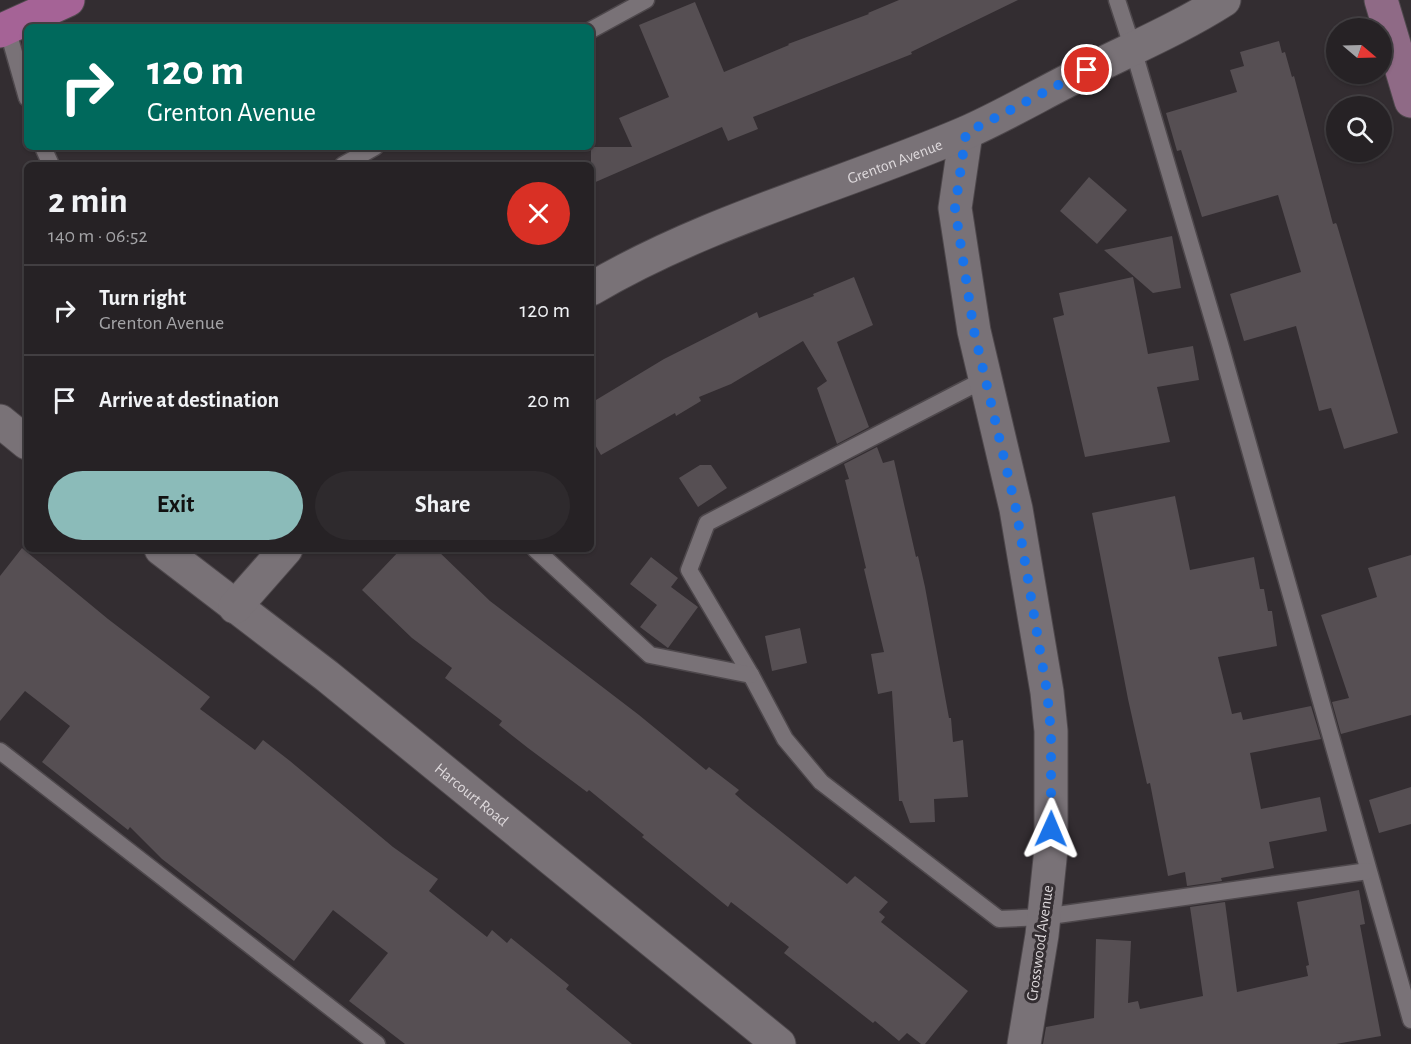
<!DOCTYPE html>
<html lang="en">
<head>
<meta charset="utf-8">
<style>
  :root { --surface:#262225; --page:#2e2a2d; --text:#f1f3f6; --muted:#a4a4a7; --line:#423f42; --accent:#8bbbb9 }
  body { margin:0; font-family:"Alegreya Sans",sans-serif; background:var(--page); color:var(--text); height:100vh; display:flex; flex-direction:column; font-size:22px; white-space:nowrap }
  * { box-sizing:border-box; margin:0 }
  p { font-size:20px; color:var(--muted) }
  .icon { flex:none; width:33px; height:33px; fill:none; stroke:currentColor; stroke-width:2; stroke-linecap:round; stroke-linejoin:round }
  .map { position:relative; flex:1; overflow:hidden }
  .sheet { position:absolute; left:24px; top:162px; width:570px; height:390px; display:flex; flex-direction:column; background:var(--surface); border-radius:9px; box-shadow:0 2px 4px #0004,0 0 0 2px var(--line) }
  .sheet>* { flex:none }
  .banner { position:absolute; left:24px; top:24px; width:570px; height:126px; border-radius:9px; box-shadow:0 2px 4px #0004,0 0 0 2px var(--line); background:#00695c; color:#fff; overflow:hidden }
  .needle { width:39px; rotate:109deg }
  .tools { position:absolute; left:1326px; top:18px; display:grid; gap:12px }
  .tools a { display:grid; place-items:center; width:66px; height:66px; border-radius:50%; background:var(--surface); box-shadow:0 2px 4px #0004,0 0 0 2px var(--line); font-size:30px }
  .pin { position:absolute; display:grid; place-items:center; width:51px; height:51px; color:#fff; margin:-26px; border:3px solid #fff; border-radius:50%; box-shadow:0 2px 6px #0007 }
  .me { position:absolute; width:66px; margin:-33px; rotate:1deg; stroke-linejoin:round; filter:drop-shadow(0 0 4px #0008) }
  .turn { display:flex; align-items:center; gap:21px; height:126px; padding:0 24px; font-size:27px }
  .turn .icon { width:78px; height:78px; stroke-width:2.5 }
  .turn b { display:block; font-size:42px; line-height:51px }
  .round { display:grid; place-items:center; flex:none; width:63px; height:63px; border-radius:32px; background:var(--page) }
  .overview { display:flex; align-items:center; justify-content:space-between; height:102px; padding:0 24px }
  h1 { font-size:36px; font-weight:700; line-height:45px }
  .action { display:flex; gap:12px; margin-top:auto; padding:12px 24px }
  .action a { flex:1; height:69px; border-radius:36px; background:var(--accent); color:#111; font-size:24px; font-weight:700; line-height:69px; text-align:center }
  .action a+a { background:var(--page); color:var(--text) }
  ul { padding:0; list-style:none }
  li { display:flex; align-items:center; gap:18px; height:90px; padding:0 24px; border-top:2px solid var(--line) }
  li div { flex:1 }
  li b { display:block; font-size:22px }
  li em { font-style:normal }
  .map>svg:first-child { display:block }
</style>
</head>
<body>
<div class="map">
<svg width="1411" height="1044" viewBox="0 0 1411 1044">
  <rect width="100%" height="100%" fill="#332d31"/>
  <!-- building -->
  <g fill="#564f53">
    <polygon points="899,0 1018,0 911,52 912,54 753,117 758,129 728,141 722,127 591,184 591,147 632,147 619,118 669,97 639,25 695,2 724,72 789,45 788,44 869,14 868,13"/>
    <polygon points="1279,41 1282,53 1285,52 1292,77 1294,76 1333,224 1336,223 1337,225 1398,433 1344,449 1331,408 1319,411 1296,326 1244,341 1230,294 1301,272 1278,195 1202,217 1181,150 1177,151 1166,113 1237,92 1230,70 1244,66 1240,52"/>
    <polygon points="1089,177 1127,210 1097,244 1060,211"/>
    <polygon points="1172,236 1181,288 1153,293 1104,250"/>
    <polygon points="854,277 873,325 837,342 869,427 837,444 817,388 827,381 803,341 731,384 699,397 701,401 676,416 675,413 601,455 591,438 591,403 664,359 757,312 759,318 814,296 813,294"/>
    <polygon points="1133,277 1148,354 1193,346 1199,380 1157,387 1170,442 1085,457 1053,318 1064,315 1059,293"/>
    <polygon points="877,447 883,463 894,460 916,557 918,556 925,587 949,718 951,718 953,742 963,740 968,797 934,799 935,822 910,823 902,801 899,801 892,691 878,694 871,654 884,652 864,569 866,568 845,480 849,479 844,464"/>
    <polygon points="700,465 711,465 727,488 698,507 679,478"/>
    <polygon points="1175,496 1190,570 1254,557 1260,589 1264,589 1268,611 1272,611 1277,646 1218,657 1232,714 1241,712 1243,720 1311,706 1321,739 1250,753 1261,809 1320,797 1327,831 1269,842 1274,868 1221,878 1222,881 1187,886 1185,872 1168,876 1150,783 1147,784 1128,699 1092,513"/>
    <polygon points="22,548 108,619 210,697 200,709 255,750 263,740 290,761 393,847 438,879 429,891 487,937 492,930 507,943 511,938 569,985 566,989 632,1044 405,1044 349,1001 388,953 333,910 294,961 162,859 130,827 128,830 42,762 70,726 25,691 0,721 0,576"/>
    <polygon points="401,549 436,549 490,601 639,715 706,770 709,767 739,790 735,794 744,802 847,884 855,876 888,902 879,912 885,917 881,922 968,991 925,1044 921,1044 907,1033 899,1041 875,1021 873,1023 784,953 789,947 731,902 728,907 642,837 644,835 589,790 587,792 528,748 499,725 502,721 445,678 452,668 412,638 362,590"/>
    <polygon points="1411,555 1411,715 1341,734 1332,702 1349,698 1321,615 1377,597 1368,568"/>
    <polygon points="651,557 678,578 671,587 698,607 668,648 640,627 657,605 630,584"/>
    <polygon points="800,628 807,663 772,671 765,636"/>
    <polygon points="1411,787 1411,824 1379,833 1369,800"/>
    <polygon points="1359,890 1365,924 1360,925 1381,1036 1336,1044 1043,1044 1046,1027 1094,1018 1096,939 1131,941 1128,1003 1138,1001 1140,1009 1203,996 1190,907 1225,902 1237,992 1308,976 1306,966 1309,965 1297,902"/>
  </g>
  <g fill="none" stroke-linecap="round" stroke-linejoin="round">
    <!-- service casing -->
    <g stroke="#4e484c" stroke-width="19">
      <g id="service">
        <polyline points="1117,0 1133,49 1220,344 1411,1020"/>
        <polyline points="7,28 27,98"/>
        <polyline points="591,30 646,0"/>
        <polyline points="43,147 51,165"/>
        <polyline points="343,165 375,147"/>
        <polyline points="985,379 707,523 689,570 751,675 785,739 821,782 999,919 1043,917 1368,871"/>
        <polyline points="535,549 650,655 751,675"/>
        <polyline points="0,751 377,1044"/>
      </g>
    </g>
    <!-- minor casing -->
    <g stroke="#4e484c" stroke-width="35">
      <g id="minor">
        <polyline points="966,133 955,208 974,331 1016,509 1047,692 1051,731 1051,849 1042,935 1024,1044"/>
        <path id="s1" d="M591,289C708,220 841,186 965,133C1006,115 1046,91 1087,71C1133,48 1180,28 1224,0"/>
        <polyline points="0,421 27,443"/>
        <path id="s2" d="M161,549L327,676L779,1044"/>
        <polyline points="235,607 286,549"/>
      </g>
    </g>
    <!-- secondary casing -->
    <g stroke="#4e484c" stroke-width="35">
      <polyline id="secondary" points="1381,0 1411,101"/>
    </g>
    <!-- primary casing -->
    <g stroke="#4e484c" stroke-width="35">
      <polyline id="primary" points="0,31 68,0"/>
    </g>
    <!-- service -->
    <use href="#service" stroke="#797277" stroke-width="16"/>
    <!-- minor -->
    <use href="#minor" stroke="#797277" stroke-width="33"/>
    <!-- secondary -->
    <use href="#secondary" stroke="#8f6a86" stroke-width="33"/>
    <!-- primary -->
    <use href="#primary" stroke="#a56396" stroke-width="33"/>
  </g>
  <g fill="none" stroke-linecap="round" stroke-linejoin="round">
    <!-- route -->
    <polyline stroke="#1a73e8" stroke-width="10" stroke-dasharray="0 18" points="1051,829 1051,732 1047,692 1016,509 974,331 955,208 966,133 1087,70"/>
  </g>
  <g text-anchor="middle" stroke-width="6" stroke-linejoin="round" paint-order="stroke">
    <!-- street labels -->
    <g font-size="16" fill="#ded9dc" stroke="#332d31">
      <text dy="6" stroke="none"><textPath href="#s1" startOffset="330">Grenton Avenue</textPath></text>
      <text dy="6" stroke="none"><textPath href="#s2" startOffset="396">Harcourt Road</textPath></text>
      <text transform="translate(1039 943) rotate(-82)" y="6">Crosswood Avenue</text>
    </g>
  </g>
</svg>
<div class="tools">
<a><svg class="needle" viewBox="-14 -14 28 28"><path d="M0-13l5 13h-10z" fill="#e53935"/><path d="M0 13l5-13h-10z" fill="#a4a4a7"/></svg></a>
<a><svg class="icon" aria-label="search" viewBox="0 0 24 24"><circle cx="10" cy="10" r="6"/><path d="M15 15l6 6"/></svg></a>
</div>
<div class="pin" style="left:1087px;top:70px;background:#d93025"><svg class="icon" aria-label="arrive" viewBox="0 0 24 24"><path d="M6 21V4h12l-3 4 3 4H6"/></svg></div>
<svg class="me" style="left:1051px;top:829px" viewBox="-20 -20 40 40"><path d="M0-17L14 15 0 8-14 15z" fill="#1a73e8" stroke="#fff" stroke-width="4"/></svg>
<div class="banner">
<div class="turn"><svg class="icon" aria-label="right" viewBox="0 0 24 24"><path d="M7 20v-9h11M14 6l5 5-5 5"/></svg><div><b>120 m</b>Grenton Avenue</div></div>
</div>
<section class="sheet">
<div class="overview"><div><h1>2 min</h1><p>140 m · 06:52</p></div><a class="round" style="background:#d93025;color:#fff"><svg class="icon" aria-label="close" viewBox="0 0 24 24"><path d="M6 6l12 12M18 6L6 18"/></svg></a></div>
<ul>
<li><svg class="icon" aria-label="right" viewBox="0 0 24 24"><path d="M7 20v-9h11M14 6l5 5-5 5"/></svg><div><b>Turn right</b><p>Grenton Avenue</p></div><em>120 m</em></li>
<li><svg class="icon" aria-label="arrive" viewBox="0 0 24 24"><path d="M6 21V4h12l-3 4 3 4H6"/></svg><div><b>Arrive at destination</b></div><em>20 m</em></li>
</ul>
<div class="action"><a>Exit</a><a>Share</a></div>
</section>
</div>
</body>
</html>
